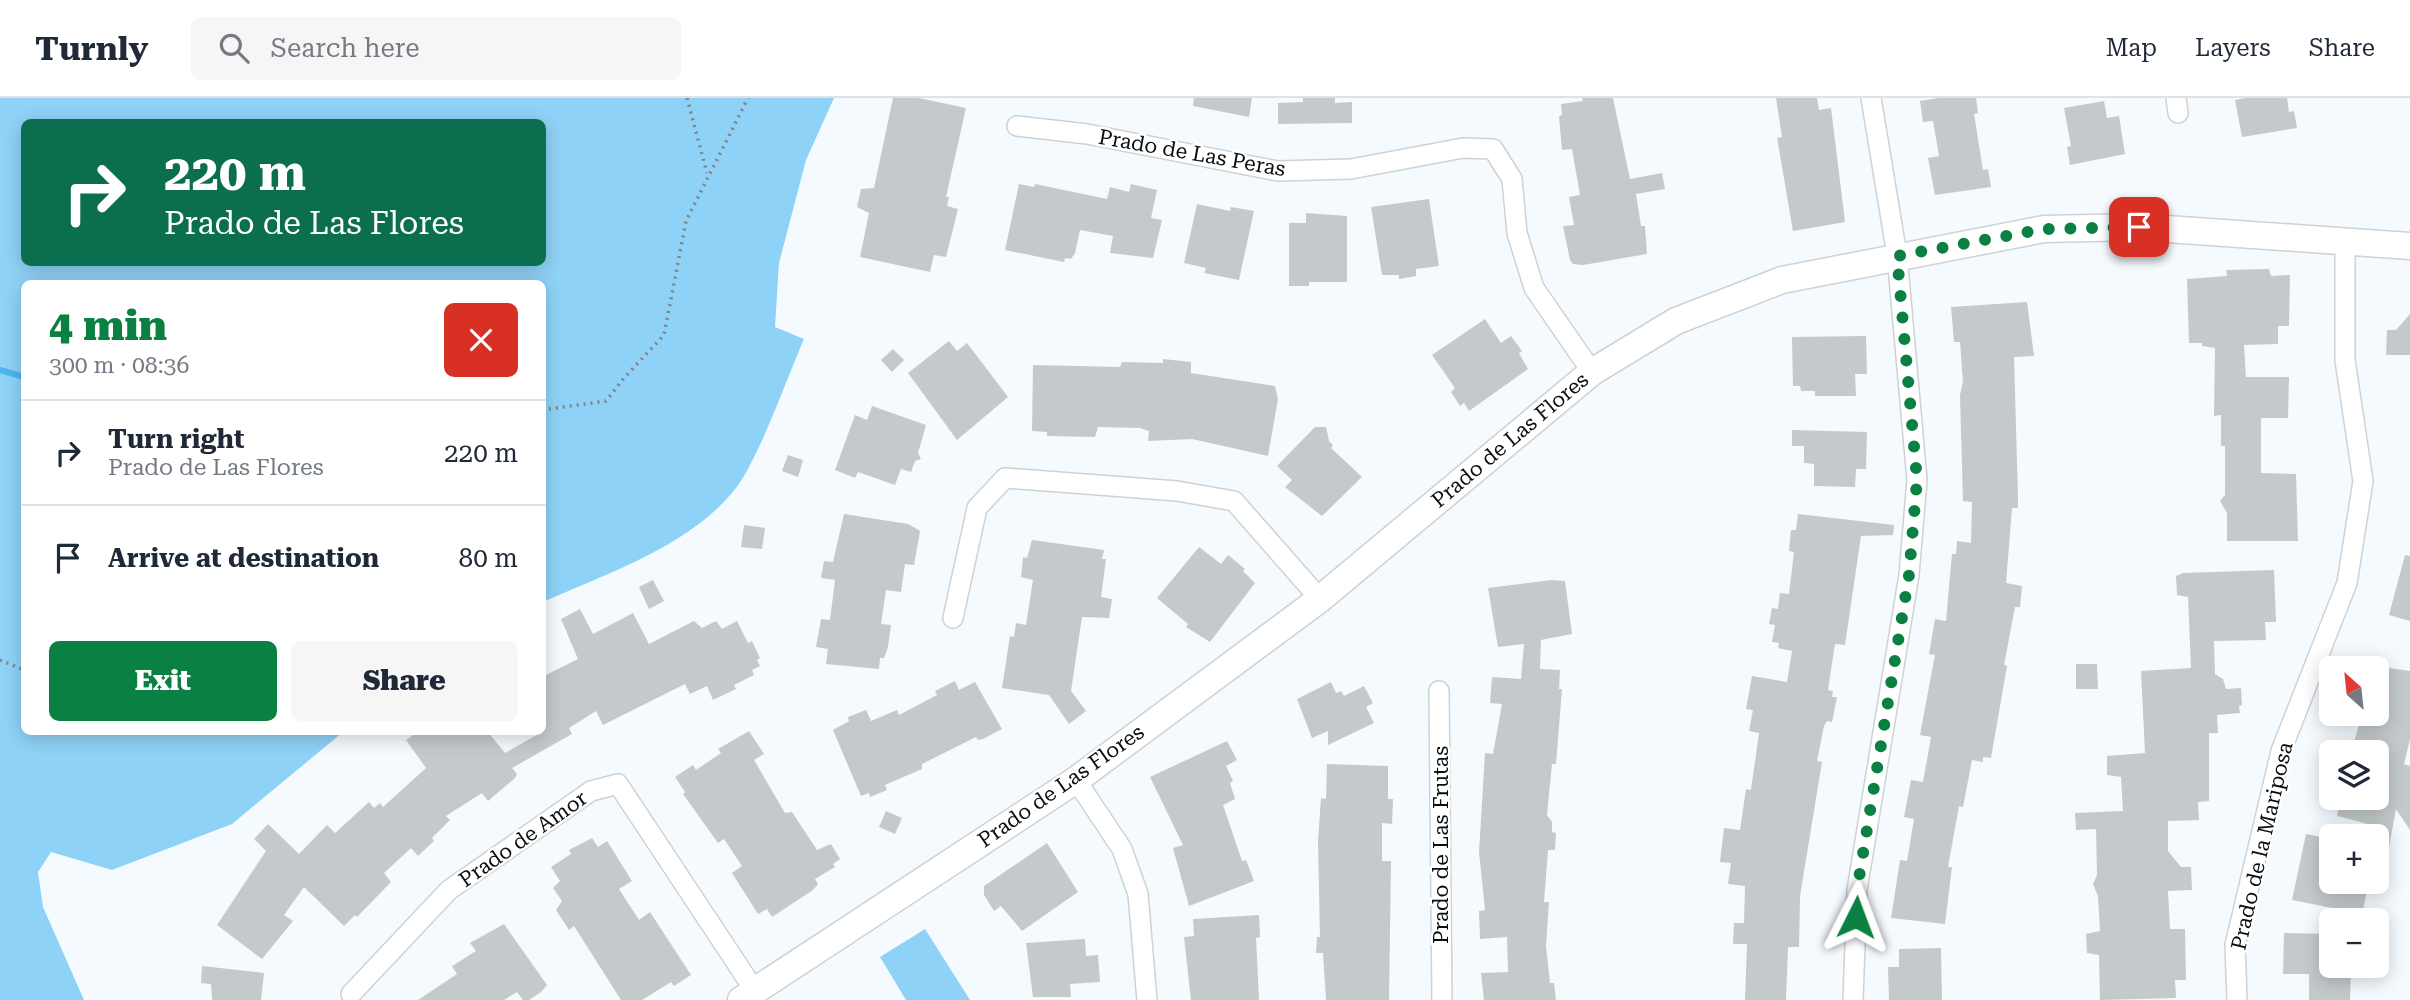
<!DOCTYPE html>
<html lang="en">
<head>
<meta charset="utf-8">
<style>
  :root { --surface:#fff; --page:#f6f6f7; --text:#1f2937; --muted:#747a83; --line:#e0e1e3; --accent:#0b8043 }
  body { margin:0; font-family:"Roboto Serif",serif; background:var(--page); color:var(--text); height:100vh; display:flex; flex-direction:column; font-size:26px; white-space:nowrap }
  * { box-sizing:border-box; margin:0 }
  p { font-size:23px; color:var(--muted) }
  .icon { flex:none; width:38px; height:38px; fill:none; stroke:currentColor; stroke-width:2; stroke-linecap:round; stroke-linejoin:round }
  .map { position:relative; flex:1; overflow:hidden }
  .details { position:absolute; left:21px; top:182px; width:525px; height:455px; display:flex; flex-direction:column; background:var(--surface); border-radius:10px; box-shadow:0 4px 18px #0003 }
  .details>* { flex:none }
  .guide { position:absolute; left:21px; top:21px; width:525px; height:147px; border-radius:10px; box-shadow:0 4px 18px #0003; background:#0b6e4f; color:#fff; overflow:hidden }
  .needle { width:46px; rotate:333deg }
  .fabs { position:absolute; left:2319px; top:558px; display:grid; gap:14px }
  .fabs a { display:grid; place-items:center; width:70px; height:70px; border-radius:10px; background:var(--surface); box-shadow:0 4px 18px #0003; font-size:35px }
  .pin { position:absolute; display:grid; place-items:center; width:60px; height:60px; color:#fff; margin:-30px; border-radius:14px; box-shadow:0 4px 10px #0006 }
  .me { position:absolute; width:77px; margin:-38px; rotate:3deg; stroke-linejoin:round; filter:drop-shadow(0 0 5px #0008) }
  .turn { display:flex; align-items:center; gap:24px; height:147px; padding:0 28px; font-size:32px }
  .turn .icon { width:91px; height:91px; stroke-width:2.5 }
  .turn b { display:block; font-size:49px; line-height:60px }
  .round { display:grid; place-items:center; flex:none; width:74px; height:74px; border-radius:10px; background:var(--page) }
  .headline { display:flex; align-items:center; justify-content:space-between; height:119px; padding:0 28px }
  h1 { font-size:42px; font-weight:800; line-height:52px; color:var(--accent) }
  .button { display:flex; gap:14px; margin-top:auto; padding:14px 28px }
  .button a { flex:1; height:80px; border-radius:10px; background:var(--accent); color:#fff; font-size:28px; font-weight:800; line-height:80px; text-align:center }
  .button a+a { background:var(--page); color:var(--text) }
  ul { padding:0; list-style:none }
  li { display:flex; align-items:center; gap:21px; height:105px; padding:0 28px; border-top:2px solid var(--line) }
  li div { flex:1 }
  li b { display:block; font-size:26px }
  li em { font-style:normal }
  header { display:flex; align-items:center; gap:42px; box-sizing:border-box; height:98px; padding:0 35px; background:var(--surface); border-bottom:2px solid var(--line) }
  header strong { font-size:33px }
  nav { display:flex; gap:38px; margin-inline-start:auto; font-size:24px }
  .search { width:490px; height:63px; background:var(--page); display:flex; align-items:center; gap:18px; box-sizing:border-box; padding:0 24px; border-radius:10px; color:var(--muted); font-size:26px }
  .map>svg:first-child { display:block }
</style>
</head>
<body>
<header>
<strong>Turnly</strong>
<div class="search"><svg class="icon" aria-label="search" viewBox="0 0 24 24"><circle cx="10" cy="10" r="6"/><path d="M15 15l6 6"/></svg>Search here</div>
<nav><a>Map</a><a>Layers</a><a>Share</a></nav>
</header>
<div class="map">
<svg width="2410" height="902" viewBox="0 0 2410 902">
  <rect width="100%" height="100%" fill="#f5fafe"/>
  <!-- green -->
  <g fill="#8fd2f7" fill-rule="evenodd">
    <path d="M0,0H834L806,62L779,165L775,229L804,241C786,283 766,340 744,378C705,443 608,475 543,504L542,186H24V634H343L232,726L112,772L51,754L38,774L43,809L84,902H0ZM542,24V164H24V24Z"/>
    <polygon points="925,831 970,902 906,902 880,859"/>
  </g>
  <g fill="none" stroke-linecap="round" stroke-linejoin="round">
    <!-- stream -->
    <polyline stroke="#4eb6eb" stroke-width="6" points="0,272 24,279"/>
  </g>
  <!-- building -->
  <g fill="#c4c9cc">
    <polygon points="893,0 919,0 966,10 946,99 949,99 947,108 958,111 946,159 934,157 930,174 860,159 869,115 857,109 861,91 874,90"/>
    <polygon points="1194,0 1252,0 1249,19 1193,8"/>
    <polygon points="1303,0 1335,0 1335,5 1352,4 1352,25 1278,26 1278,5 1303,4"/>
    <polygon points="1582,0 1613,0 1630,81 1662,75 1665,91 1636,96 1641,128 1645,128 1647,156 1583,167 1573,166 1570,162 1563,128 1574,127 1569,99 1580,97 1572,51 1562,52 1559,18 1562,17 1561,6 1583,3"/>
    <polygon points="1776,0 1817,0 1819,12 1831,10 1845,124 1793,133 1777,40 1782,39"/>
    <polygon points="1938,0 1976,0 1978,15 1974,16 1983,72 1988,71 1991,89 1935,97 1928,60 1939,58 1933,23 1923,24 1920,3"/>
    <polygon points="2245,0 2287,0 2289,14 2294,13 2297,30 2242,39 2235,2"/>
    <polygon points="2104,3 2107,20 2119,18 2125,56 2070,67 2067,49 2071,48 2064,10"/>
    <polygon points="1019,86 1034,89 1035,86 1107,101 1110,89 1129,94 1131,86 1157,92 1151,120 1162,122 1153,160 1110,155 1113,138 1080,132 1075,155 1071,161 1065,160 1064,164 1005,152"/>
    <polygon points="1429,101 1439,168 1416,171 1416,178 1399,181 1399,177 1382,177 1371,109"/>
    <polygon points="1197,106 1230,113 1231,109 1254,113 1239,182 1204,175 1206,170 1184,165"/>
    <polygon points="1306,115 1347,118 1347,184 1309,184 1309,188 1289,188 1289,125 1306,125"/>
    <polygon points="2269,171 2271,178 2290,177 2289,228 2278,228 2278,246 2244,247 2246,279 2289,279 2288,320 2261,320 2261,375 2296,376 2298,443 2227,443 2227,415 2220,403 2225,397 2225,348 2221,348 2221,317 2214,318 2215,250 2202,248 2202,245 2189,245 2187,181 2227,178 2226,172"/>
    <polygon points="2027,204 2034,258 2014,259 2018,399 2018,410 2012,410 2006,485 2022,488 2020,509 2015,509 2004,567 2007,568 1991,660 1983,659 1983,664 1972,662 1963,709 1959,708 1948,769 1952,769 1945,826 1891,820 1900,762 1907,763 1914,721 1904,719 1911,682 1923,684 1931,639 1920,637 1935,557 1929,556 1935,521 1946,523 1952,456 1956,456 1957,443 1971,445 1972,404 1963,403 1960,297 1963,284 1960,244 1954,244 1951,209"/>
    <polygon points="2410,216 2410,257 2386,257 2387,232 2396,232"/>
    <polygon points="1485,221 1501,245 1511,238 1522,253 1519,255 1528,271 1469,313 1464,305 1460,308 1451,294 1455,290 1432,257"/>
    <polygon points="1866,238 1867,276 1855,276 1856,298 1815,298 1815,293 1801,293 1800,288 1793,288 1792,239"/>
    <polygon points="949,243 957,253 967,245 1008,299 957,342 908,275"/>
    <polygon points="893,251 904,262 892,274 881,262"/>
    <polygon points="1163,261 1191,264 1191,275 1275,288 1278,301 1268,358 1192,341 1148,343 1149,333 1140,330 1098,329 1095,339 1047,338 1047,334 1032,333 1033,267 1120,269 1122,264 1163,265"/>
    <polygon points="872,308 926,327 918,355 921,361 915,363 911,374 901,371 895,387 858,374 855,380 835,372 855,317 867,322"/>
    <polygon points="1315,329 1326,329 1329,343 1333,347 1331,350 1362,379 1322,418 1285,389 1292,382 1277,368"/>
    <polygon points="1792,332 1867,334 1866,371 1856,371 1855,389 1814,388 1814,366 1804,365 1804,348 1792,348"/>
    <polygon points="788,357 803,362 798,379 782,373"/>
    <polygon points="844,416 908,426 920,433 914,467 905,466 901,494 886,492 881,526 891,527 888,549 884,560 880,560 879,571 826,566 828,551 816,549 821,521 830,522 835,482 821,480 824,463 833,464"/>
    <polygon points="1798,416 1894,427 1893,437 1861,438 1845,547 1835,546 1828,592 1833,593 1832,599 1837,599 1832,624 1827,623 1824,628 1817,663 1822,664 1800,798 1799,849 1788,849 1786,902 1745,902 1747,846 1733,846 1734,825 1744,825 1745,788 1728,786 1731,765 1720,764 1724,730 1740,732 1746,691 1751,692 1759,635 1749,633 1753,612 1746,611 1752,578 1787,584 1792,553 1778,550 1779,545 1772,544 1775,527 1769,526 1772,510 1778,511 1780,495 1789,496 1794,454 1789,453 1791,432 1796,432"/>
    <polygon points="744,427 765,430 762,451 741,449"/>
    <polygon points="1032,442 1104,452 1102,461 1106,461 1101,499 1112,501 1109,520 1082,519 1071,593 1086,613 1069,626 1049,597 1002,590 1010,538 1014,539 1016,525 1026,527 1033,482 1021,479 1023,459 1027,460"/>
    <polygon points="1199,449 1221,466 1228,457 1245,471 1243,473 1255,485 1210,544 1186,529 1188,526 1157,500"/>
    <polygon points="2405,457 2410,458 2410,523 2389,517"/>
    <polygon points="2274,472 2276,524 2265,524 2266,542 2214,543 2215,576 2223,581 2226,591 2241,590 2242,607 2239,608 2240,615 2217,617 2218,635 2209,635 2209,703 2198,704 2199,722 2168,723 2168,753 2181,769 2191,769 2192,792 2168,793 2170,831 2185,831 2186,882 2175,882 2176,900 2100,902 2099,857 2087,855 2086,836 2100,833 2098,798 2093,786 2097,777 2096,731 2076,732 2075,715 2123,713 2121,679 2107,677 2107,658 2145,655 2141,573 2191,570 2188,499 2177,497 2176,478 2183,475"/>
    <polygon points="653,482 664,503 649,511 639,489"/>
    <polygon points="1551,482 1565,483 1572,536 1541,542 1540,571 1560,572 1559,591 1562,591 1556,666 1552,666 1547,717 1552,724 1552,734 1556,735 1555,752 1548,752 1544,804 1549,804 1546,848 1550,885 1554,885 1556,902 1484,902 1481,875 1508,874 1507,839 1480,841 1479,813 1485,812 1479,754 1485,655 1493,656 1502,606 1490,605 1492,579 1521,581 1524,546 1498,549 1488,490"/>
    <polygon points="580,511 593,536 633,515 649,546 694,523 702,530 716,523 722,531 737,523 748,545 752,543 760,560 757,562 760,568 752,572 754,577 734,587 736,591 713,602 707,588 690,596 685,586 603,627 596,613 569,630 572,636 512,670 517,676 515,680 488,703 482,695 446,718 450,722 432,740 434,743 418,758 411,750 384,775 391,784 357,819 355,817 344,828 304,789 284,817 293,823 262,861 217,827 266,753 254,741 268,726 299,756 327,727 335,735 369,704 374,710 380,705 383,709 426,670 406,642 418,634 488,634 505,655 542,634 542,579 578,561 561,521"/>
    <polygon points="2076,566 2097,566 2098,591 2076,591"/>
    <polygon points="2376,568 2410,573 2410,641 2404,666 2410,668 2410,732 2396,711 2385,772 2376,771 2376,728 2337,718 2341,700 2376,700 2376,654 2351,654 2362,616 2376,616"/>
    <polygon points="955,583 959,592 975,584 1002,631 983,641 978,642 976,639 922,666 922,671 885,687 887,692 870,699 869,695 861,698 833,632 849,623 848,619 866,612 871,623 897,612 899,617 937,597 935,593"/>
    <polygon points="1331,584 1336,595 1341,593 1344,598 1364,588 1373,605 1366,609 1374,625 1328,647 1328,633 1312,640 1297,601"/>
    <polygon points="749,633 764,656 754,662 785,715 792,714 817,752 831,746 840,761 833,766 835,769 815,781 818,786 813,792 772,819 767,811 758,816 732,775 742,768 724,741 718,745 683,696 685,694 675,679 693,667 696,672 721,655 718,651"/>
    <polygon points="1227,643 1237,662 1226,668 1233,683 1230,685 1235,701 1223,707 1242,763 1246,762 1254,783 1189,808 1173,750 1183,747 1150,679"/>
    <polygon points="1327,666 1388,668 1388,701 1393,701 1392,726 1382,725 1382,763 1391,763 1389,902 1326,902 1323,855 1316,855 1317,839 1320,839 1318,743 1321,700 1326,701"/>
    <polygon points="886,713 902,720 895,736 879,729"/>
    <polygon points="2306,736 2326,740 2324,754 2331,755 2331,784 2369,784 2362,816 2292,802"/>
    <polygon points="592,740 598,749 607,743 632,783 619,791 639,822 650,814 691,877 674,888 671,884 642,902 621,902 574,828 569,832 556,812 562,803 553,790 560,783 551,769 571,756 569,752"/>
    <polygon points="1047,745 1078,794 1022,833 1001,808 994,813 984,797 984,788"/>
    <polygon points="1259,817 1260,839 1256,840 1259,902 1191,902 1184,839 1194,838 1193,821"/>
    <polygon points="504,826 547,887 541,894 529,902 523,902 517,894 504,902 418,902 457,876 452,868 476,853 470,845"/>
    <polygon points="2284,835 2331,836 2331,868 2351,868 2350,902 2309,902 2309,876 2283,876"/>
    <polygon points="1085,841 1086,858 1098,857 1100,884 1070,886 1071,899 1033,899 1026,845"/>
    <polygon points="1941,850 1942,902 1889,902 1888,869 1899,869 1899,851"/>
    <polygon points="202,868 264,875 261,902 212,902 211,886 201,885"/>
  </g>
  <g fill="none" stroke-linecap="round" stroke-linejoin="round">
    <!-- street casing -->
    <g stroke="#cdd2d5" stroke-width="22">
      <g id="street">
        <polyline points="2176,0 2178,15"/>
        <polyline points="1017,28 1087,36 1278,73 1351,71 1463,50 1493,51 1512,81 1517,135 1534,190 1592,274"/>
        <polyline points="953,520 977,410 1005,380 1177,393 1234,403 1320,501"/>
        <polyline points="1439,593 1442,902"/>
        <polyline points="1076,682 1122,751 1138,796 1147,902"/>
        <polyline points="351,896 449,792 591,693 618,686 755,893"/>
        <polyline points="1853,902 1857,792 1909,477 1917,382 1897,157 1871,0"/>
        <polyline points="2237,902 2235,847 2281,653 2347,485 2363,383 2345,262 2345,146"/>
      </g>
    </g>
    <!-- secondary casing -->
    <g stroke="#cdd2d5" stroke-width="29">
      <polyline id="secondary" points="741,902 1076,682 1320,501 1592,274 1676,223 1782,182 2044,131 2139,129 2410,148"/>
    </g>
    <!-- path -->
    <g stroke="#808486" stroke-width="3.5" stroke-dasharray="2 5" stroke-linecap="butt">
      <polyline points="687,0 707,75"/>
      <polyline points="542,312 606,303 624,280 664,237 686,123 748,0"/>
      <polyline points="0,562 24,572"/>
    </g>
    <!-- street -->
    <use href="#street" stroke="#fff" stroke-width="19"/>
    <!-- secondary -->
    <use href="#secondary" stroke="#fff" stroke-width="26"/>
  </g>
  <g fill="none" stroke-linecap="round" stroke-linejoin="round">
    <!-- route -->
    <polyline stroke="#0b8043" stroke-width="12" stroke-dasharray="0 21.6" points="1856,819 1857,792 1909,477 1917,382 1897,158 2044,131 2139,129"/>
  </g>
  <g text-anchor="middle" stroke-width="5" stroke-linejoin="round" paint-order="stroke">
    <!-- street labels -->
    <g font-size="21" fill="#0a0c0d" stroke="#fff">
      <text transform="translate(1192 55) rotate(10)" y="7">Prado de Las Peras</text>
      <text transform="translate(1510 342) rotate(-40)" y="7">Prado de Las Flores</text>
      <text transform="translate(1061 688) rotate(-35)" y="7">Prado de Las Flores</text>
      <text transform="translate(523 741) rotate(-35)" y="7">Prado de Amor</text>
      <text transform="translate(1441 747) rotate(-90)" y="7">Prado de Las Frutas</text>
      <text transform="translate(2262 748) rotate(-77)" y="7">Prado de la Mariposa</text>
    </g>
  </g>
</svg>
<div class="fabs">
<a><svg class="needle" viewBox="-14 -14 28 28"><path d="M0-13l5 13h-10z" fill="#e53935"/><path d="M0 13l5-13h-10z" fill="#747a83"/></svg></a>
<a><svg class="icon" aria-label="layers" viewBox="0 0 24 24"><path d="M12 4l9 5-9 5-9-5zM3 14l9 5 9-5"/></svg></a>
<a>+</a>
<a>−</a>
</div>
<div class="pin" style="left:2139px;top:129px;background:#d93025"><svg class="icon" aria-label="arrive" viewBox="0 0 24 24"><path d="M6 21V4h12l-3 4 3 4H6"/></svg></div>
<svg class="me" style="left:1856px;top:819px" viewBox="-20 -20 40 40"><path d="M0-17L14 15 0 8-14 15z" fill="#0b8043" stroke="#fff" stroke-width="4"/></svg>
<div class="guide">
<div class="turn"><svg class="icon" aria-label="right" viewBox="0 0 24 24"><path d="M7 20v-9h11M14 6l5 5-5 5"/></svg><div><b>220 m</b>Prado de Las Flores</div></div>
</div>
<section class="details">
<div class="headline"><div><h1>4 min</h1><p>300 m · 08:36</p></div><a class="round" style="background:#d93025;color:#fff"><svg class="icon" aria-label="close" viewBox="0 0 24 24"><path d="M6 6l12 12M18 6L6 18"/></svg></a></div>
<ul>
<li><svg class="icon" aria-label="right" viewBox="0 0 24 24"><path d="M7 20v-9h11M14 6l5 5-5 5"/></svg><div><b>Turn right</b><p>Prado de Las Flores</p></div><em>220 m</em></li>
<li><svg class="icon" aria-label="arrive" viewBox="0 0 24 24"><path d="M6 21V4h12l-3 4 3 4H6"/></svg><div><b>Arrive at destination</b></div><em>80 m</em></li>
</ul>
<div class="button"><a>Exit</a><a>Share</a></div>
</section>
</div>
</body>
</html>
